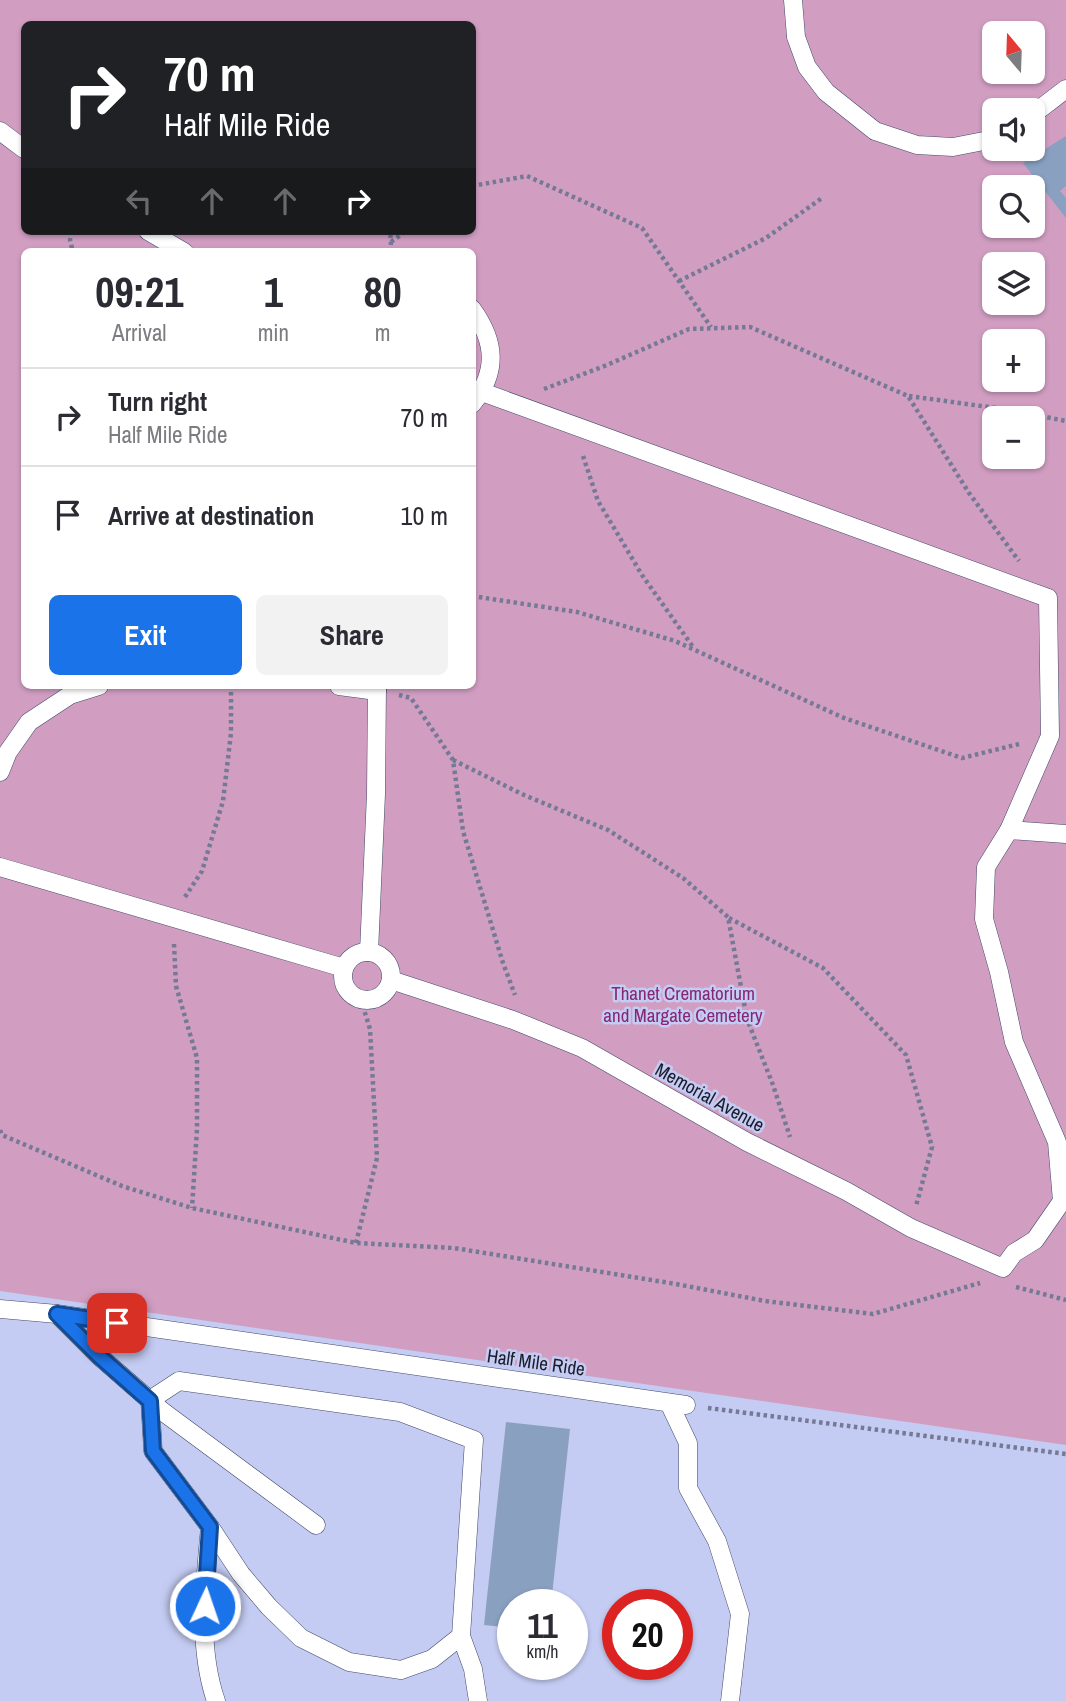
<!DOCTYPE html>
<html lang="en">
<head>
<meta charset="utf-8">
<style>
  :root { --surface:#fff; --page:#f2f2f3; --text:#2b2b33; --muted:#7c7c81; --line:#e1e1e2; --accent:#1a73e8 }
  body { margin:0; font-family:"Archivo Narrow",sans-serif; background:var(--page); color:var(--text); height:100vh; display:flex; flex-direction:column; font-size:26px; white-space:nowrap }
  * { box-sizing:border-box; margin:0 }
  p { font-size:23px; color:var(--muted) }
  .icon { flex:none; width:38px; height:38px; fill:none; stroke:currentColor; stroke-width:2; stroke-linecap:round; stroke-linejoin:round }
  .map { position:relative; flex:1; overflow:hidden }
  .side { position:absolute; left:21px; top:248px; width:455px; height:441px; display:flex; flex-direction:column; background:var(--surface); border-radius:10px; box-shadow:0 2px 5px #0004 }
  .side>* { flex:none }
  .guide { position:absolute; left:21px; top:21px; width:455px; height:214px; border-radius:10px; box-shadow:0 2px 5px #0004; background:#202124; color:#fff; overflow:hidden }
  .needle { width:46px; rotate:341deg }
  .tools { position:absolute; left:982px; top:21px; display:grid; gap:14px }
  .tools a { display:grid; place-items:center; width:63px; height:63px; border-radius:10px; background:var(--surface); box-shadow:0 2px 5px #0004; font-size:35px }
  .speed { position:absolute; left:497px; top:1589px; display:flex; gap:14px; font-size:35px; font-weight:700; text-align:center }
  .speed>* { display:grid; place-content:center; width:91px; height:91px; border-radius:50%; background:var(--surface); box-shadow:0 2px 5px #0004; line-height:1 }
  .speed small { font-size:18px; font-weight:400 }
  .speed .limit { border:10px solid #d22; background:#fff; color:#111 }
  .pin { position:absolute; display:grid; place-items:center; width:60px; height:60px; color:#fff; margin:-30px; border-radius:14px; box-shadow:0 4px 10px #0006 }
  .me { position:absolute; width:77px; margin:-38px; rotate:3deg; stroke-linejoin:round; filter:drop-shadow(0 0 5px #0008) }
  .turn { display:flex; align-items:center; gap:24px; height:147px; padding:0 28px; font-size:32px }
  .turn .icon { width:91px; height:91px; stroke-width:2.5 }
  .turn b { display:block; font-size:49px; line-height:60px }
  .lanes { display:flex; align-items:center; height:66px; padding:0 28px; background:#0003; justify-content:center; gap:35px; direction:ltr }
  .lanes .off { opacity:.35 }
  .eta { display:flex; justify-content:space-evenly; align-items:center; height:119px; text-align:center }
  .eta b { font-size:42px; font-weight:700; line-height:49px }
  .action { display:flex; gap:14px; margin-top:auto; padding:14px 28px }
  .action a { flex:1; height:80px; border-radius:10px; background:var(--accent); color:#fff; font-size:28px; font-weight:700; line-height:80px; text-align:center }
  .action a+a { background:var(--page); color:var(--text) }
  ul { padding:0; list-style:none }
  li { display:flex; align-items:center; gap:21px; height:98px; padding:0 28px; border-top:2px solid var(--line) }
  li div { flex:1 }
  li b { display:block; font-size:26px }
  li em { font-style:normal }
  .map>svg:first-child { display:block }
</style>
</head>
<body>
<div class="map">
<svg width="1066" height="1701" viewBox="0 0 1066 1701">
  <rect width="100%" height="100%" fill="#c5ccf3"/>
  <!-- green -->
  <path fill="#d19ec2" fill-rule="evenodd" d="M0,0H1066V1445L0,1291ZM24,24H472V231H24ZM994,33H1032V72H994ZM994,110H1032V149H994ZM994,187H1032V226H994ZM24,252H472V686H24ZM994,264H1032V303H994ZM994,341H1032V380H994ZM994,418H1032V457H994Z"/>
  <!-- building -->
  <g fill="#8aa0c0">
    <polygon points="1066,136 1066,186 1060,191 1066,198 1066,218 1023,163"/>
    <polygon points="506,1422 570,1429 551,1605 513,1605 513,1628 484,1625"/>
  </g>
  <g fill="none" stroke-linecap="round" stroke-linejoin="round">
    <!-- service casing -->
    <g stroke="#434868" stroke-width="19">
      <g id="service">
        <polyline points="793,0 796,37 807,67 826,92 875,131 917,145 953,147 994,139"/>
        <polyline points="1032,115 1066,89"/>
        <polyline points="0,131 24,149"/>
        <polyline points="148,231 184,252"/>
        <path d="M472,309C496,342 498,372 472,404"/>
        <polyline points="339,686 377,691"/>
        <polyline points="0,772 8,752 29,722 70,695 99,686"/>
        <polyline points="1009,830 1066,834"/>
        <polyline points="0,867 344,968"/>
        <circle cx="367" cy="976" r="24"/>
        <polyline points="369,952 376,794 377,686"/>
        <polyline points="391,980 513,1020 582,1048 747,1142 846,1191 911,1228 1003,1268 1014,1253 1035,1240 1062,1201 1057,1142 1014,1042 999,972 984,919 986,867 1009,830 1050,736 1048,598 482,392"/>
        <polyline points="0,1309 57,1314 686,1405"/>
        <polyline points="57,1314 99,1356 162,1411 316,1525"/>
        <polyline points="669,1403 688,1443 688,1488 717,1541 740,1614 730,1701"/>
        <path d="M210,1527C205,1584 197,1646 216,1701"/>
        <polyline points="461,1636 432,1659 401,1670 349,1662 301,1638 269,1607 241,1574 210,1527 153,1451 150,1400 179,1381 400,1412 474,1440 461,1636 473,1669 478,1701"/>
      </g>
    </g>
    <!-- path -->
    <g stroke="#757995" stroke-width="4.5" stroke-dasharray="3.5 3.5" stroke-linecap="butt">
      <polyline points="472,186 527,176 642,228 711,327"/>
      <polyline points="71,231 70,240 73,252"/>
      <polyline points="391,242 406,231"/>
      <polyline points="390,252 391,242 390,231"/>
      <polyline points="679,281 766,238 822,198"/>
      <polyline points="544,389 607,365 689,329 750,327 908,396 969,493 1019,561"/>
      <polyline points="909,396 1010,410 1066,421"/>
      <polyline points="583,456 598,501 642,575 693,647"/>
      <polyline points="472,596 577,612 675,641 844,718 962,758 1019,744"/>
      <polyline points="399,695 411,698 453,760 463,831 503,963 515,995"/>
      <polyline points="453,760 524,795 608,830 683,878 728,917 747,1019 773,1085 790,1137"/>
      <polyline points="185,897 202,871 223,801 231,733 231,686"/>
      <polyline points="729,918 823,968 906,1055 932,1147 916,1206"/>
      <polyline points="174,944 176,986 197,1058 197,1129 192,1208"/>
      <polyline points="0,1130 2,1135 122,1186 192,1208 356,1243 454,1248 676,1284 765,1301 873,1314 980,1283"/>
      <polyline points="356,1243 377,1158 370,1029 361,1000"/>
      <polyline points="1016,1287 1066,1300"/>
      <polyline points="708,1408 1066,1454"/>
    </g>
    <!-- service -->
    <use href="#service" stroke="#fff" stroke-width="18"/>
  </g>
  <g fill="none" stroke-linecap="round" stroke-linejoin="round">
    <!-- route casing -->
    <g stroke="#114b97" stroke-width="18">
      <polyline id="route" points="117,1323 57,1314 99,1356 150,1401 153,1451 210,1527 205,1606"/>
    </g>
    <!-- route -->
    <use href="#route" stroke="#1a73e8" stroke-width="12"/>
  </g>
  <g text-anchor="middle" stroke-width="5" stroke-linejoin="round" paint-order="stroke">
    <!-- park labels -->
    <g font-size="19" fill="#862773" stroke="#c5ccf3">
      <text x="683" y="1000">Thanet Crematorium<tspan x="683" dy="22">and Margate Cemetery</tspan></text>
    </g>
    <!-- street labels -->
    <g font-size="19" fill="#1a1c2a" stroke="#c5ccf3">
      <text transform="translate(710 1097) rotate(29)" y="7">Memorial Avenue</text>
      <text transform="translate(536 1362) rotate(8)" y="7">Half Mile Ride</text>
    </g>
  </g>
</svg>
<div class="tools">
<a><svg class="needle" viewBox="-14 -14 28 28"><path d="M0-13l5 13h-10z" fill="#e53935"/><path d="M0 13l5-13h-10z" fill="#7c7c81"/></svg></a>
<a><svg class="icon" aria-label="sound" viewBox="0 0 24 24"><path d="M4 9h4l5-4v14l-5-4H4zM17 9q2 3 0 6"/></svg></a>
<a><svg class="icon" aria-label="search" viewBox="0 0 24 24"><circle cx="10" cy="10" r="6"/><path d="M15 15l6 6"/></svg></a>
<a><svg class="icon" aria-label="layers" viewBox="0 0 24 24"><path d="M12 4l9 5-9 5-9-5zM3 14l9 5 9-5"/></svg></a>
<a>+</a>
<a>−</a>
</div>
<div class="speed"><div>11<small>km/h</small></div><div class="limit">20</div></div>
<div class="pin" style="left:117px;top:1323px;background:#d93025"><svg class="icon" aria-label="arrive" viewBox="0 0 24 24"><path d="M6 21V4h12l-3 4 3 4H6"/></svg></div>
<svg class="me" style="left:205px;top:1606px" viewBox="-20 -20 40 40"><circle r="17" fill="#1a73e8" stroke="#fff" stroke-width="3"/><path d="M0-11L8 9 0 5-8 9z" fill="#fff"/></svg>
<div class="guide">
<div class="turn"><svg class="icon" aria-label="right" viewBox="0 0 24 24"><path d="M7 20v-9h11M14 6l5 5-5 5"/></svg><div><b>70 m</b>Half Mile Ride</div></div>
<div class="lanes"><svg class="icon off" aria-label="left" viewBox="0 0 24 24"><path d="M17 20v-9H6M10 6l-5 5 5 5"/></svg><svg class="icon off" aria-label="ahead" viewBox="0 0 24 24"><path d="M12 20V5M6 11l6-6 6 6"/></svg><svg class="icon off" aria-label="ahead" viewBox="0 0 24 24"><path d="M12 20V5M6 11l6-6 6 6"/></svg><svg class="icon" aria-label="right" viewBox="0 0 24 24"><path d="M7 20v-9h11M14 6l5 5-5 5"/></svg></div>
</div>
<section class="side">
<div class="eta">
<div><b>09:21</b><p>Arrival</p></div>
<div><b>1</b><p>min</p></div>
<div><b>80</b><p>m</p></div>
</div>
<ul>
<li><svg class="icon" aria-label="right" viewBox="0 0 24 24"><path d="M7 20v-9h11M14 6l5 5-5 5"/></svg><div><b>Turn right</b><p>Half Mile Ride</p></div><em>70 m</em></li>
<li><svg class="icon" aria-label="arrive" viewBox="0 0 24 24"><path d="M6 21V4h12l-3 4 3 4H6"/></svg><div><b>Arrive at destination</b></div><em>10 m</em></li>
</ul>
<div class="action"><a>Exit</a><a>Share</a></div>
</section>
</div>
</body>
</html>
